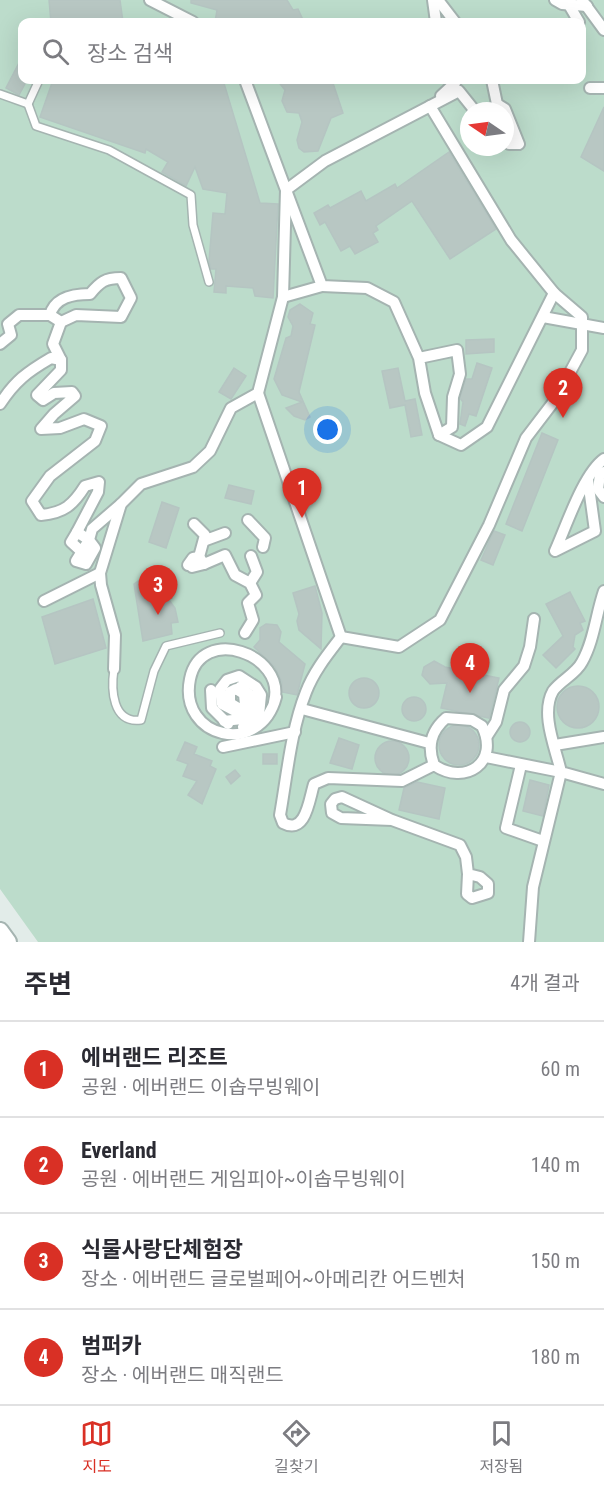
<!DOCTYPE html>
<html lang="ko">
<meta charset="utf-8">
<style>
:root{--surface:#fff;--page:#f2f2f3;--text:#2b2b33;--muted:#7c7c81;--line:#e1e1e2;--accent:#d93025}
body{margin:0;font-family:"Roboto Condensed","Noto Sans KR",sans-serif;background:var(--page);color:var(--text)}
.compass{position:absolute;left:460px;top:102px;width:54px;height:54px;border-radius:50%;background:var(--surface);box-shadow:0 6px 24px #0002;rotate:283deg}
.you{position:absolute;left:328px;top:430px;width:21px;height:21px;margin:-15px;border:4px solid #fff;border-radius:50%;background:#1a73e8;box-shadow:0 0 0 9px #1a73e833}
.badge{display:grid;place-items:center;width:39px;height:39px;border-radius:50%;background:var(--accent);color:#fff;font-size:20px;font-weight:700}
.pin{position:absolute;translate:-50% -50px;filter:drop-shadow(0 2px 3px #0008)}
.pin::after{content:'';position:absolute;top:32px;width:21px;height:18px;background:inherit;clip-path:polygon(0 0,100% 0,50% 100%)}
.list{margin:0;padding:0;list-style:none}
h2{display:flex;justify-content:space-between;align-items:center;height:78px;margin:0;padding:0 24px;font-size:26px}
h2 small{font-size:20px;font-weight:400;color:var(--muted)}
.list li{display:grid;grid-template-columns:39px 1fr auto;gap:18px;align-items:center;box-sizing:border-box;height:96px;padding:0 24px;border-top:2px solid var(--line)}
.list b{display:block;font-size:22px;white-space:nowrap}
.list p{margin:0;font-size:20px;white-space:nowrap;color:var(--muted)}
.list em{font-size:20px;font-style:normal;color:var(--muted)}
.icon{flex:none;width:33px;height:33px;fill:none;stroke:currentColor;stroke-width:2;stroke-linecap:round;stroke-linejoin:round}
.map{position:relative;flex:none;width:604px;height:942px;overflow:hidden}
.search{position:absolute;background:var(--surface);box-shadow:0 6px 24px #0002;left:18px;right:18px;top:18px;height:66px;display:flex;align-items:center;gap:15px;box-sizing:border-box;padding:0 21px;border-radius:12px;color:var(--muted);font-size:22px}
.sheet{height:462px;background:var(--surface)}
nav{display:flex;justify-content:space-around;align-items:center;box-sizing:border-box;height:84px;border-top:2px solid var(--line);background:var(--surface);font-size:16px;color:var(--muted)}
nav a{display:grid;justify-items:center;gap:3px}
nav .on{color:var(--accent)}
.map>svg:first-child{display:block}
.green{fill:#bcdccb;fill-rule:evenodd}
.building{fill:#b8c7c3;stroke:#b5c5c2;stroke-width:1.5}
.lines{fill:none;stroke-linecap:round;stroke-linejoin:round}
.service-casing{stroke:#a5b4b1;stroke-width:10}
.pedestrian-casing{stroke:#a5b4b1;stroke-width:14}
.tertiary-casing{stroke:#a5b4b1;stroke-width:20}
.service{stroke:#fff;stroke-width:7}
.pedestrian{stroke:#fff;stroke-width:10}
.tertiary{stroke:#fff;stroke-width:16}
</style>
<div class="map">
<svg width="604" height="942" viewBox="0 0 604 942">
<rect width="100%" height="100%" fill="#e2ece9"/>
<!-- green -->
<path class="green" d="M0,0H604V942H38L0,889ZM22,22H582V80H22ZM469,111H505V147H469Z"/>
<!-- building -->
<g class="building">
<path d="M49,0H120L123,22H51Z"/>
<path d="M191,0H287L293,10L298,9L304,22H215L217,10L191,3Z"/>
<path d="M22,57V80H27L19,95L6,88Z"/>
<path d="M53,80H223L260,203L278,204L273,298L255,296L253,288L226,286V293L214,292L216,269H211L209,261L213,213L225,214L227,193L203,189L195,167L186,186L162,172L168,162L146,149L145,153L40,117Z"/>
<path d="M277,80H332L343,113L331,118L318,151L304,152L299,148L297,140L302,122L299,113L287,112L282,101L285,90Z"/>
<path d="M604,107V171L581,157Z"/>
<path d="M449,152L496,229L450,259L412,201L376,226L378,230L373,233L378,242L355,254L350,246L341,251L325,222L320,225L314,213L328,205L330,208L361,191L366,201L395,184L397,188Z"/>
<path d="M300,304L313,313L310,324L315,325L299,392L310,417L305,420L294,416L286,408L302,402L282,395L274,379L286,338L291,336L293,326L288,317L290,310Z"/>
<path d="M494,339V352L466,354V340Z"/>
<path d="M477,363L492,368L476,416L469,414L465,426L460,424L463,402L460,398L466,379H472Z"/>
<path d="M234,368L246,376L231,399L219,392Z"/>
<path d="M398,368L405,401L415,399L422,435L411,437L405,405L390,408L382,371Z"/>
<path d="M542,433L558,440L522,531L506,524Z"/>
<path d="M229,485L254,491L251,504L225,498Z"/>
<path d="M162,502L179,508L166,548L149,542Z"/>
<path d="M494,531L505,535L493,565L481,560Z"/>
<path d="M158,576L160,583L172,598L169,600L175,608L178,622L171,623L172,634L143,641L134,584L141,579Z"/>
<path d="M315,586L322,613L321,649L299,630L297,621L299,614L293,593Z"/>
<path d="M570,592L585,621L580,623L583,630L575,635L573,647L575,649L556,668L543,655L563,636L546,604Z"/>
<path d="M93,599L106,648L55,664L42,617Z"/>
<path d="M266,624L277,625L281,632L279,642L305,664L297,695L282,692V682L275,667L254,647L260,640V628Z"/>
<path d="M434,661L445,667L499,678L489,718L441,708L447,683L430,684L422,675L424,667Z"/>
<circle cx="364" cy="693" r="15"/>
<circle cx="578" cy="707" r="21"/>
<circle cx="414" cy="709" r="12"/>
<circle cx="520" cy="732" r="10"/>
<circle cx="459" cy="745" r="20"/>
<path d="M339,738L359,745L352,769L330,763Z"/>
<circle cx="392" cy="758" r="17"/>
<path d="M185,742L197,747L194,754L212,761L210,766L216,769L202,804L188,795L197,781L183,776L188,764L177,760Z"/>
<rect x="263" y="754" width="14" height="10"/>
<path d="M235,770L240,776L231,784L226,777Z"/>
<path d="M530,780L549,785L543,816L523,811Z"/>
<path d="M417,782L445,788L439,819L399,810L404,788Z"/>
</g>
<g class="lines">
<!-- service casing -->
<g class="service-casing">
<g id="service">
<path d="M0,94L28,104L39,80"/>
<path d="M28,104L36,126L109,150L191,195L193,225L209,282"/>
<path d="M114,669C111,689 112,724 141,720L154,671L166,646L220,633"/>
</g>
</g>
<!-- pedestrian casing -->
<g class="pedestrian-casing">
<g id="pedestrian">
<path d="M150,0L193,22"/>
<path d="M433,0L436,22"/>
<path d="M438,0L455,22"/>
<path d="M555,0L562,4L587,6"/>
<path d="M582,0L604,30"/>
<path d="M569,5L579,22"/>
<path d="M492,80L497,104L505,109L519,144H509L505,141"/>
<path d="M590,88H604"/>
<path d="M441,96L455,83L454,80"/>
<path d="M430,106L511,240L554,293L487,427L461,445L439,435"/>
<path d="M283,297L322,286"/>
<path d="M543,317L604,328"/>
<path d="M61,322L50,315C55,297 73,294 90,294C100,282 105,278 121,278L131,298L121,317L76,315L61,322L53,344L61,360"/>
<path d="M0,344L11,335L8,324L19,315H50"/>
<path d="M419,358L457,350L460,374L453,397L452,427L439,435L425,393L419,358L394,302L367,288L322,286L286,190L325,161L459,91L475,111"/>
<path d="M258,393L341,637"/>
<path d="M0,404C15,381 27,372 51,358L61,360V370L37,395L43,400L54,393L72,392L75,396L54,414L41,429L60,428L84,419L101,426L95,441L50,476L32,501L41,515C64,513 73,505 85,486L99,482L98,492L77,532"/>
<path d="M604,472L600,475L598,489L604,497"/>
<path d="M588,480L595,531L555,551C566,527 583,474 604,459"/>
<path d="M248,520L265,538L263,547"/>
<path d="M194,524L205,535L199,557"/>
<path d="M206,540L225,533"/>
<path d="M82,552L71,542L77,532L89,540L76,561L86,564L95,548L89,540L92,529L121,504"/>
<path d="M204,564L225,555L235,575L250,583L256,595L248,603L253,620L245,633"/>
<path d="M188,565L193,558L199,557L204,564L192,567"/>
<path d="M250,583L257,572L251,556"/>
<path d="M604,591C596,614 594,641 582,662C576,674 561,680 553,691C540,714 556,749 561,772L604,784"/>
<path d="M44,601L100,573"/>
<path d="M341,637C328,654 314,671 306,692C291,730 287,775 280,815L283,823C306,835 309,800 314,784L328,778L402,781L434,765C427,746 431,731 446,718L472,720L482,726C500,763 465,786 434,765"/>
<path d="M341,637L399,647L440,620L489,525L526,438L555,400L582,350V317L554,293"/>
<path d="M114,669L115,635L101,585L100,573L121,504L141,484L193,467L210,451L231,408L258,393L283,297L286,190L245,80"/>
<path d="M211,690L212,708L228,724"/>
<path d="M274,702C287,654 201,624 190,679C178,738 260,758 276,697"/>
<path d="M240,709L230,703V692L236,689L244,694L245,705L237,712L222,704L220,689L227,680L239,676L256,687L261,695L259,715L243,727"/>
<path d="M302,709L429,743"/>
<path d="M224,721L242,719L250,713L254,698L240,687"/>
<path d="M487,736L496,722L504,690L524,666L530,647L534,619"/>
<path d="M555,745L604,737"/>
<path d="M223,747L295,732"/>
<path d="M486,757L561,772L533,887L529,942"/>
<path d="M521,765L506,828L543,841"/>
<path d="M392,820L341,818L332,813L331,804L335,799L342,797L392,820L460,845L466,857L468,874L480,877L488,884V893L472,898L467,894L468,874"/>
</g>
</g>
<!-- tertiary casing -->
<g class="tertiary-casing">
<path id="tertiary" d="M0,931L8,942"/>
</g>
<!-- service -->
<use href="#service" class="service"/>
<!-- pedestrian -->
<use href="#pedestrian" class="pedestrian"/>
<!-- tertiary -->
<use href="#tertiary" class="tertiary"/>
</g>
</svg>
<svg class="compass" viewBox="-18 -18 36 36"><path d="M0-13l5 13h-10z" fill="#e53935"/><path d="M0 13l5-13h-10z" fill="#7c7c81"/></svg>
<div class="you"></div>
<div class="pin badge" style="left:302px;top:518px">1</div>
<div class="pin badge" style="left:563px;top:418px">2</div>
<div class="pin badge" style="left:158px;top:615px">3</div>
<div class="pin badge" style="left:470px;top:693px">4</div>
<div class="search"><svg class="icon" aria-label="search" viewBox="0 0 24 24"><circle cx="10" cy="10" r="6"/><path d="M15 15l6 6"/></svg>장소 검색</div>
</div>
<section class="sheet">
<h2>주변<small>4개 결과</small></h2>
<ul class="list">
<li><span class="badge">1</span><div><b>에버랜드 리조트</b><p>공원 · 에버랜드 이솝무빙웨이</p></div><em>60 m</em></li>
<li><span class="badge">2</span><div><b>Everland</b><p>공원 · 에버랜드 게임피아~이솝무빙웨이</p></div><em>140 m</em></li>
<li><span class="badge">3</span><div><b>식물사랑단체험장</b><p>장소 · 에버랜드 글로벌페어~아메리칸 어드벤처</p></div><em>150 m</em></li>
<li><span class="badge">4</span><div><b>범퍼카</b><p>장소 · 에버랜드 매직랜드</p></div><em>180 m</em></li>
</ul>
</section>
<nav>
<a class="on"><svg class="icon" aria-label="map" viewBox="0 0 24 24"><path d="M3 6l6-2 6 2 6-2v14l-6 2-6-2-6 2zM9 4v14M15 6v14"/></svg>지도</a>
<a><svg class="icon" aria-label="directions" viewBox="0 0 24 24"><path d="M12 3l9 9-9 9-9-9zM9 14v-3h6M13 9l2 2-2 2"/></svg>길찾기</a>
<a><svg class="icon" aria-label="saved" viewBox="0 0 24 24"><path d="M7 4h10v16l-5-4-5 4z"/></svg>저장됨</a>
</nav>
